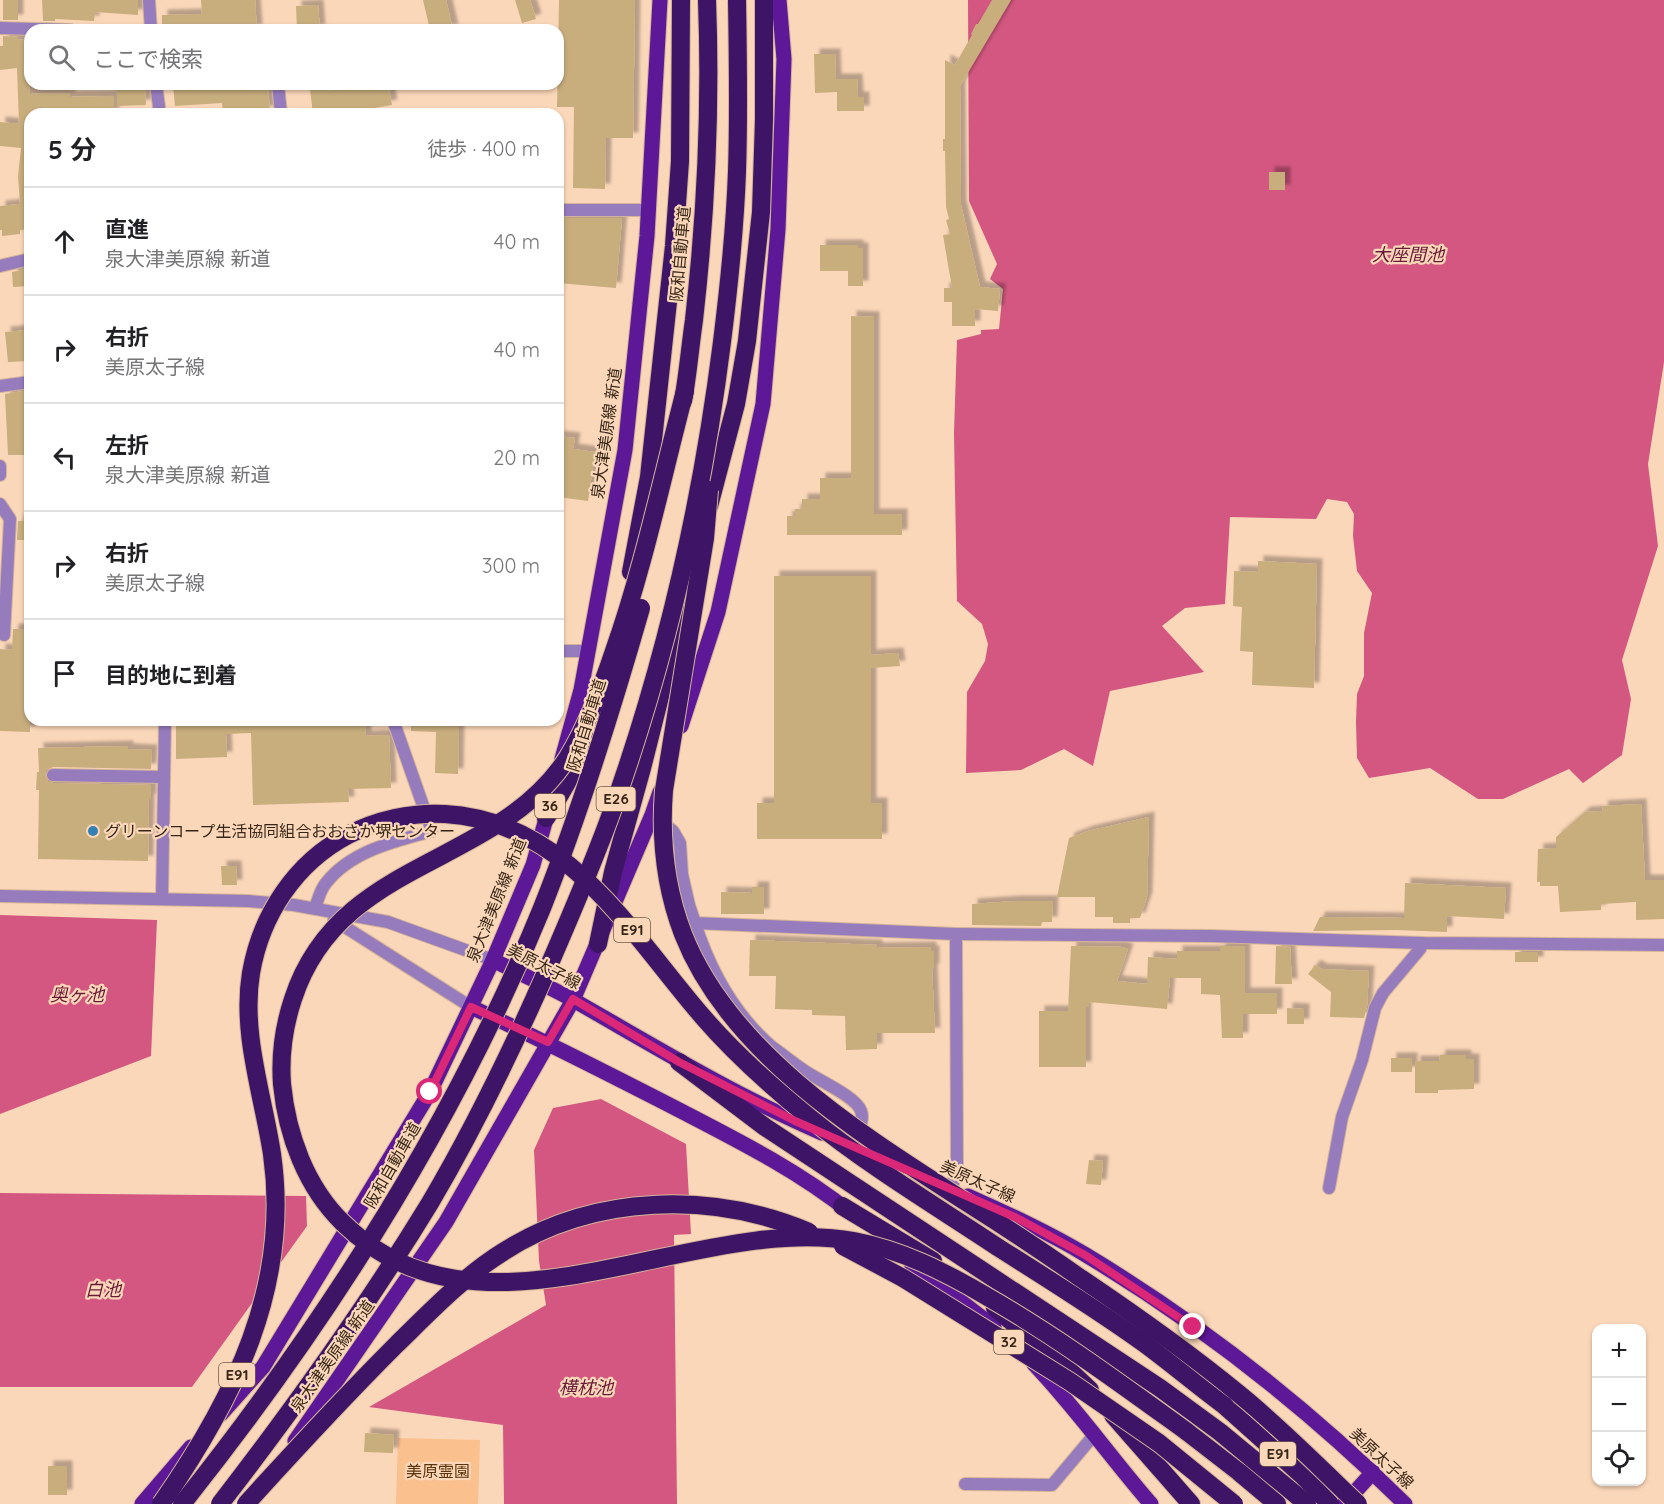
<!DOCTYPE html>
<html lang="ja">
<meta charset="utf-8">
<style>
:root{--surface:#fff;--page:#f2f2f2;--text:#202124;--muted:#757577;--line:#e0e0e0}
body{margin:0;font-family:Quicksand,"Noto Sans JP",sans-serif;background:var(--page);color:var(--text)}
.controls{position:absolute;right:18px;bottom:18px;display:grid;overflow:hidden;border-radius:12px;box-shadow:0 2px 4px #0004}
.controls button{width:54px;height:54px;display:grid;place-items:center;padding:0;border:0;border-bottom:2px solid var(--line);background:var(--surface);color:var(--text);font:30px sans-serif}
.stop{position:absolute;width:18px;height:18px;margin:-14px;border:4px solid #db2777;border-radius:50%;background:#fff}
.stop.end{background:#db2777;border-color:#fff;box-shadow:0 2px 6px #0008}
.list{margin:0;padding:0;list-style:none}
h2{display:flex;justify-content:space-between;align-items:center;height:78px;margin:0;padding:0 24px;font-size:26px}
h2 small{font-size:20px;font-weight:400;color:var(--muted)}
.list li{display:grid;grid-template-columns:39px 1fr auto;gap:18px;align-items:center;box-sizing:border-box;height:108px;padding:0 24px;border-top:2px solid var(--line)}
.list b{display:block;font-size:22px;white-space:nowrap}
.list p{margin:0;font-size:20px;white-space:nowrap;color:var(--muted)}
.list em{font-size:20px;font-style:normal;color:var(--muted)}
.icon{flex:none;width:33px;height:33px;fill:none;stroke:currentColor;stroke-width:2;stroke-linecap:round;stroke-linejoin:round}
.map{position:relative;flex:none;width:1664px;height:1504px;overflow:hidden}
.search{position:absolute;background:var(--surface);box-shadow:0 2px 4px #0004;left:24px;top:24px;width:540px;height:66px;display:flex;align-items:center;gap:15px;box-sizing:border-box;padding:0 21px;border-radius:18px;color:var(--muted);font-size:22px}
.panel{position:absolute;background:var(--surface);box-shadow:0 2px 4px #0004;left:24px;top:108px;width:540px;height:618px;border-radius:18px}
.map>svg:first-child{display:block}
.green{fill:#fac08e}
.water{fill:#d35780}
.building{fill:#c8ad7d;filter:url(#shadow)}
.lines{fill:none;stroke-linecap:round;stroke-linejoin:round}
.minor-casing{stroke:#d4b499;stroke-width:14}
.tertiary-casing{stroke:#d4b499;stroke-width:14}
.primary-casing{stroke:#d4b499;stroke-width:17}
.motorway-casing{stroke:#d4b499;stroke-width:20}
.minor{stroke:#967cbd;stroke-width:12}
.tertiary{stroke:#967cbd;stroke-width:12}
.primary{stroke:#5d1898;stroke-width:15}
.motorway{stroke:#3e1566;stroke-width:18}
.motorway-bridge-casing{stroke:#d4b499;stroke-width:20;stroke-linecap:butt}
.motorway-bridge{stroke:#3e1566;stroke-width:18}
.route{stroke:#db2777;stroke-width:8}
.poi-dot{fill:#3580b4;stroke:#fbd7b9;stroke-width:2}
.labels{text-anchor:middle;stroke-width:4.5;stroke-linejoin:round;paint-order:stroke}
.shield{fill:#fbd7b9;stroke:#725c48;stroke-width:1.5}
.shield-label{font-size:15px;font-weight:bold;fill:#382718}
.street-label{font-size:16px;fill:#382718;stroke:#fbd7b9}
.poi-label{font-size:16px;fill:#382718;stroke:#fbd7b9;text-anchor:start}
.park-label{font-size:16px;fill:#5c350c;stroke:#fbd7b9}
.water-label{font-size:18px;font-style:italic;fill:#6a1a38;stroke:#fbd7b9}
</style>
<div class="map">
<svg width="1664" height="1504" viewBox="0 0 1664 1504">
<defs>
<filter id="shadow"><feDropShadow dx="5.5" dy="-5.5" stdDeviation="1.5" flood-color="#0004"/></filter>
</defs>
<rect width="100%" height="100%" fill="#fbd7b9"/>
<!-- green -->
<path class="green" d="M398,1438L480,1440L478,1504H396Z"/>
<!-- water -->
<g class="water">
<path d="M968,0H1664V362L1648,464L1658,546L1622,660L1631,699L1622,755L1583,783L1569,769L1503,799H1478L1430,768L1369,778L1357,758L1356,722L1357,694L1364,676V633L1372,593L1357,571L1353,536L1354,514L1347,502L1327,499L1316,519L1230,517L1225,604L1185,608L1162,626L1204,672L1110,691L1093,766L1064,749L1021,770L966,773L967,692L985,661L988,644L982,624L957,601L954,433L957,340L981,334V330L999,329L1003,289L990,279L997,264L969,201Z"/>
<path d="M0,915L157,920L151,1056L0,1114Z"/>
<path d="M601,1099L686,1144L691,1234L674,1235L677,1504H504L503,1425L369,1407L546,1305L539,1261L534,1150L553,1108Z"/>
<path d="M0,1193L306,1196L307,1226L192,1387H0Z"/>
</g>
<!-- building -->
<g class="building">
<rect x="3" y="0" width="15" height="20"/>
<path d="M42,0H138V15L95,12L94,21L55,19V21H43Z"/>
<path d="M201,0H255L257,30L162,29V15L202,14Z"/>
<path d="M423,0H446L453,30H430Z"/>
<path d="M515,0H530L536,19L522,23Z"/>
<path d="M559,0H635L633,138H606L605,189L573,188L574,107H557Z"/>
<path d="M992,0H1011L960,86L961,205L980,287L1000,289L998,311L975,309V326H952V302H944V288H952L943,235L950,234L946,220L949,219L946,207L945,151H943V139H945V60L955,65L972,35L971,34L976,24H978Z"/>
<path d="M318,5L320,30H297L296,6Z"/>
<path d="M3,36L18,37V40L26,39L30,94L70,93V97L114,96V114H30V229L20,230V234L2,236V230H0V206L20,204L18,176L21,148L0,146V122L19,124L17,68L0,70V46H3Z"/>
<path d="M814,54H835L836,79H857L858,97H864V111H837V92L815,93Z"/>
<path d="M215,84L216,90L268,88L270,111L256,112L255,110L223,112L222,103L175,106L173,85Z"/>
<path d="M371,84H388L392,105L362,110L313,114L310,89L328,87V91Z"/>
<path d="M145,86L146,105L117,106V87Z"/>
<rect x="1269" y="172" width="16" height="18"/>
<path d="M558,218H622L616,288L558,283Z"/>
<path d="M820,245H858V248H863V286H848V271H820Z"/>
<path d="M30,268V286L13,287L12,272Z"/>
<path d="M851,316L874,317V514H902V535H787V516H795V509H802V499H820V478H851Z"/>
<path d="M30,330V342H28L29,361L8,362L5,332Z"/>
<path d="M30,390L29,455H8L5,394Z"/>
<path d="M558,436L575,438L573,449L595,452L588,501L558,497Z"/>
<path d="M18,521H30V540H17Z"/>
<path d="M1258,561L1317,564L1314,688L1252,685L1253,652L1240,651L1242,607L1233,606L1234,571L1258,572Z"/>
<path d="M774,576H871V655L898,653L900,666L871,668V803H882V839H757V803H774Z"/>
<path d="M13,629H30V732L0,731V649L12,650Z"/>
<path d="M176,720H365L366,736L389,735L391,788L348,789L349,802L253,805L251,733L226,734L227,757L176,759Z"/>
<path d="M411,720H459L458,774L435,773L436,732L411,731Z"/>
<path d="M128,746V749L152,750L151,769L53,767L46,770L45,775L48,782L53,783L151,785V799H149L148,861L38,859L39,790H36L37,772H39L38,748Z"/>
<path d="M1641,804L1645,880H1664V919L1636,920V902L1601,904V910L1560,912L1558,886H1540V882H1537L1538,849L1556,848V837L1585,812L1603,811L1602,806Z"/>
<path d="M1149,817L1147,897L1140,918H1130V923H1113V917H1095V897H1057L1069,838L1088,831Z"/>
<path d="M221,866H236L237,885H222Z"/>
<path d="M1405,883L1506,888L1504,919L1447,916V932L1396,930L1313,931L1320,917L1404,918Z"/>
<path d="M752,887H764V914H721V892L752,893Z"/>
<path d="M1016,901H1053L1052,922H1042L1041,926L972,925V904Z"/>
<path d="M750,940L877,945V948L931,947V951H934V969H932L935,1033H877V1049L846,1050L845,1016L812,1015V1010L775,1009L776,976H749Z"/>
<path d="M1071,946L1122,947L1128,949L1117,981L1147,984L1148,957L1177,959V951H1220V946H1245V993H1277V1014H1243V1038H1222L1220,995L1201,994V978H1170L1167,1009L1089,1002V1007H1086V1067H1039V1011H1068Z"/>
<path d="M1276,946L1290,947L1292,984H1275Z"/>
<rect x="1515" y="952" width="23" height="10"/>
<path d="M1315,965L1322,969L1369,971L1367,1006L1364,1018L1330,1017L1331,992L1308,974Z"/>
<path d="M1287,1008L1304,1009V1024H1287Z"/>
<path d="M1440,1055H1466V1059H1474V1089L1438,1090V1093H1415V1061H1439Z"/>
<rect x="1391" y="1058" width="21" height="14"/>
<path d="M1089,1160L1103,1161L1101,1185L1086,1184Z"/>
<path d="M365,1433L394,1435L393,1453L364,1452Z"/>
<rect x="48" y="1466" width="19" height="29"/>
</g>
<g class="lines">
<!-- minor casing -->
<g class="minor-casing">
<g id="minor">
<path d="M149,0L151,30"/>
<path d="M0,28L70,30"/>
<path d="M156,84L160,114"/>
<path d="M278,84L281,114"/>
<path d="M558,210H648"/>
<path d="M0,266L30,259"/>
<path d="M0,386L30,382"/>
<path d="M0,466V475"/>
<path d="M0,504L10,519L4,635"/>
<path d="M558,651H588"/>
<path d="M53,775L164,777"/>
<path d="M660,820L673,831L680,843L682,874L689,905L695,923L956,934L957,1165L952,1188"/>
<path d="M0,896L248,901L294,905L388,922L493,960"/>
<path d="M162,899L165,720"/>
<path d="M315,908C318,900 320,890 326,883C351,851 395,841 432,831L393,720"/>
<path d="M334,920L471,1007"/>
<path d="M695,923C710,970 735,1015 772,1047C782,1054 792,1062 802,1069C815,1079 856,1096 861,1111C865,1122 856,1135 852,1145"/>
<path d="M1329,1188L1342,1117L1362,1060L1375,1008L1383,993L1420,949L1422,943"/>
<path d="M965,1484L1052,1485L1094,1435"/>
</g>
</g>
<!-- tertiary casing -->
<g class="tertiary-casing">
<path id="tertiary" d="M956,934L1211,936L1422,943L1664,945"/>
</g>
<!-- primary casing -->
<g class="primary-casing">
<g id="primary">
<path d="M681,726L718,612L763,404L778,229L784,59L779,0"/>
<path d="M562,759L581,690L625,450L647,236L660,0"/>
<path d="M493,960C520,974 549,986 575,1001C656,1047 736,1096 822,1133"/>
<path d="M471,1007C543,1040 613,1076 683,1112C741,1142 800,1172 851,1213"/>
<path d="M858,1148L902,1167"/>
<path d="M968,1196C1008,1214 1048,1232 1086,1255C1202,1325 1309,1409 1405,1504"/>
<path d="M911,1263L994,1327"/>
<path d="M1034,1364C1076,1408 1111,1458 1151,1504"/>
<path d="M221,1414L263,1367L430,1092L493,960L533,865L549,808"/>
<path d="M295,1441L446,1222L573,1000L652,815L660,792"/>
<path d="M142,1504L191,1447"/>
<path d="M1344,1504L1373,1472"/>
</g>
</g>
<!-- motorway casing -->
<g class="motorway-casing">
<g id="motorway">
<path d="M709,506L736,404L747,341L761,212L764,119V0"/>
<path d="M631,572L649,477L674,246L680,161L681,0"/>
<path d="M546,818C570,779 590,743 604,699"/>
<path d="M598,944L613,872L642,768L695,558"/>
<path d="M679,1062L765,1127L1160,1388L1220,1432L1307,1504"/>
<path d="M842,1206L933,1261"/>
<path d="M995,1308L1053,1355L1090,1390"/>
<path d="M1225,1406L1303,1476L1330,1504"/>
<path d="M1113,1415L1191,1504"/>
<path d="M1186,1431L1239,1472L1277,1504"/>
</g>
</g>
<!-- minor -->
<use href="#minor" class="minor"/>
<!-- tertiary -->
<use href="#tertiary" class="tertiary"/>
<!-- primary -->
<use href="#primary" class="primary"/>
<!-- motorway -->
<use href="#motorway" class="motorway"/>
<!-- motorway-bridge casing -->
<g class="motorway-bridge-casing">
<g id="motorway-bridge">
<path d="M685,391C662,478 644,566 614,651C602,687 588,724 568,757C497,868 339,857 293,999C284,1026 280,1056 282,1084C287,1135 306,1187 343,1223C483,1360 690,1212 854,1241C902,1250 945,1272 986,1296C1056,1336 1121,1384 1186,1431"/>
<path d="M683,401C688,374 690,347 694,320C706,214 711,107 707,0"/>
<path d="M709,490L705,538L664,790C660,840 665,887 683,934C730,1054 862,1135 966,1202C1004,1226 1042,1251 1079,1277C1134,1314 1188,1352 1239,1394C1281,1428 1319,1467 1358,1504"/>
<path d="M843,1246L903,1278L1069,1381L1159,1443L1234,1504"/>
<path d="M161,1504C234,1399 291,1286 272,1154C263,1095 241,1033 251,973C261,915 295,863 348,835C377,820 412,812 445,814C568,821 631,934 703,1017C735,1054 772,1087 810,1118C869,1166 936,1206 999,1248C1048,1279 1098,1310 1145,1344C1172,1364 1198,1386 1225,1406"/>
<path d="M182,1504C327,1322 454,1124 542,908C581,810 612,709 641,608"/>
<path d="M220,1504C295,1407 366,1308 430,1203C473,1130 510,1054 544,977C568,922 592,867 612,811C666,660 702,501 722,342C729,286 735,229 737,171C739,114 738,57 737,0"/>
<path d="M246,1504C295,1450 345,1396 396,1345C430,1312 463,1277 503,1252C593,1194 712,1191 809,1232"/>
</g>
</g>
<!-- motorway-bridge -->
<use href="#motorway-bridge" class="motorway-bridge"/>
</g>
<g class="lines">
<!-- route -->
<path class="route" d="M430,1092L471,1007L548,1042L573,999L679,1062L795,1121L1017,1218L1085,1255L1193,1327"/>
</g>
<!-- markers -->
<circle class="poi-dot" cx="93" cy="831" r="6"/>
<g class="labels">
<!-- shield labels -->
<g class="shield">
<rect x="596.5" y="787" width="39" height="24" rx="4.5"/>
<rect x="535" y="794" width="30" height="24" rx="4.5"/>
<rect x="614" y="918" width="36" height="24" rx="4.5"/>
<rect x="994" y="1330" width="30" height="24" rx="4.5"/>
<rect x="219" y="1363" width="36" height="24" rx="4.5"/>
<rect x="1260" y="1442" width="36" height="24" rx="4.5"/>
</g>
<g class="shield-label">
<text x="616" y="804">E26</text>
<text x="550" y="811">36</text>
<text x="632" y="935">E91</text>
<text x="1009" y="1347">32</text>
<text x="237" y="1380">E91</text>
<text x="1278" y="1459">E91</text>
</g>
<!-- street labels -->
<g class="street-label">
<text transform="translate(680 254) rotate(-85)" y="6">阪和自動車道</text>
<text transform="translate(606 433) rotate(-82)" y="6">泉大津美原線 新道</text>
<text transform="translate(586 725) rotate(-73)" y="6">阪和自動車道</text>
<text transform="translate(496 900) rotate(-68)" y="6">泉大津美原線 新道</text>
<text transform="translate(544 966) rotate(27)" y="6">美原太子線</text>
<text transform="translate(392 1165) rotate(-60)" y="6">阪和自動車道</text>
<text transform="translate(978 1181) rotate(24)" y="6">美原太子線</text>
<text transform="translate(332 1356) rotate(-55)" y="6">泉大津美原線 新道</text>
<text transform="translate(1382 1458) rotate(43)" y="6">美原太子線</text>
</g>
<!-- poi labels -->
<g class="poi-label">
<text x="105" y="837">グリーンコープ生活協同組合おおさか堺センター</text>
</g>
<!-- park labels -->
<g class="park-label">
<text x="438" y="1477">美原霊園</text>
</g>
<!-- water labels -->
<g class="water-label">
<text x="1408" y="261">大座間池</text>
<text x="77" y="1001">奥ヶ池</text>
<text x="103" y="1296">白池</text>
<text x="586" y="1394">横枕池</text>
</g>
</g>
</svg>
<div class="controls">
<button>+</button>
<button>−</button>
<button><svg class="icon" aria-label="locate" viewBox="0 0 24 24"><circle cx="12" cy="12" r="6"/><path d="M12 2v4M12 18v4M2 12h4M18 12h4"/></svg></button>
</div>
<div class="stop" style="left:430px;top:1092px"></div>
<div class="stop end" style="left:1193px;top:1327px"></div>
<div class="search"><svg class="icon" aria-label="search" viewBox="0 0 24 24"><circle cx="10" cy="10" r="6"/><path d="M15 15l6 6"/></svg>ここで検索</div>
<section class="panel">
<h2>5 分<small>徒歩 · 400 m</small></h2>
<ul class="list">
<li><svg class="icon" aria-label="ahead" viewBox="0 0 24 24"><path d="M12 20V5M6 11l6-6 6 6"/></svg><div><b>直進</b><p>泉大津美原線 新道</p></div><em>40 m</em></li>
<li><svg class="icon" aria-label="right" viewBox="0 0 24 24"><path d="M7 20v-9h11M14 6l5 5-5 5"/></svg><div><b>右折</b><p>美原太子線</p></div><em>40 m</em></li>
<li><svg class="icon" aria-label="left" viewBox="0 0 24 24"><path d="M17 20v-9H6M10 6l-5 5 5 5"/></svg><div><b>左折</b><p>泉大津美原線 新道</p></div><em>20 m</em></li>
<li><svg class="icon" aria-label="right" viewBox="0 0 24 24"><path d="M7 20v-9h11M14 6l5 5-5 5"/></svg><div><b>右折</b><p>美原太子線</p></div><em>300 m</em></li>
<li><svg class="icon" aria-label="arrive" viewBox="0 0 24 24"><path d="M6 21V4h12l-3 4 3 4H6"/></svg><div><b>目的地に到着</b></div></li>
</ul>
</section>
</div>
